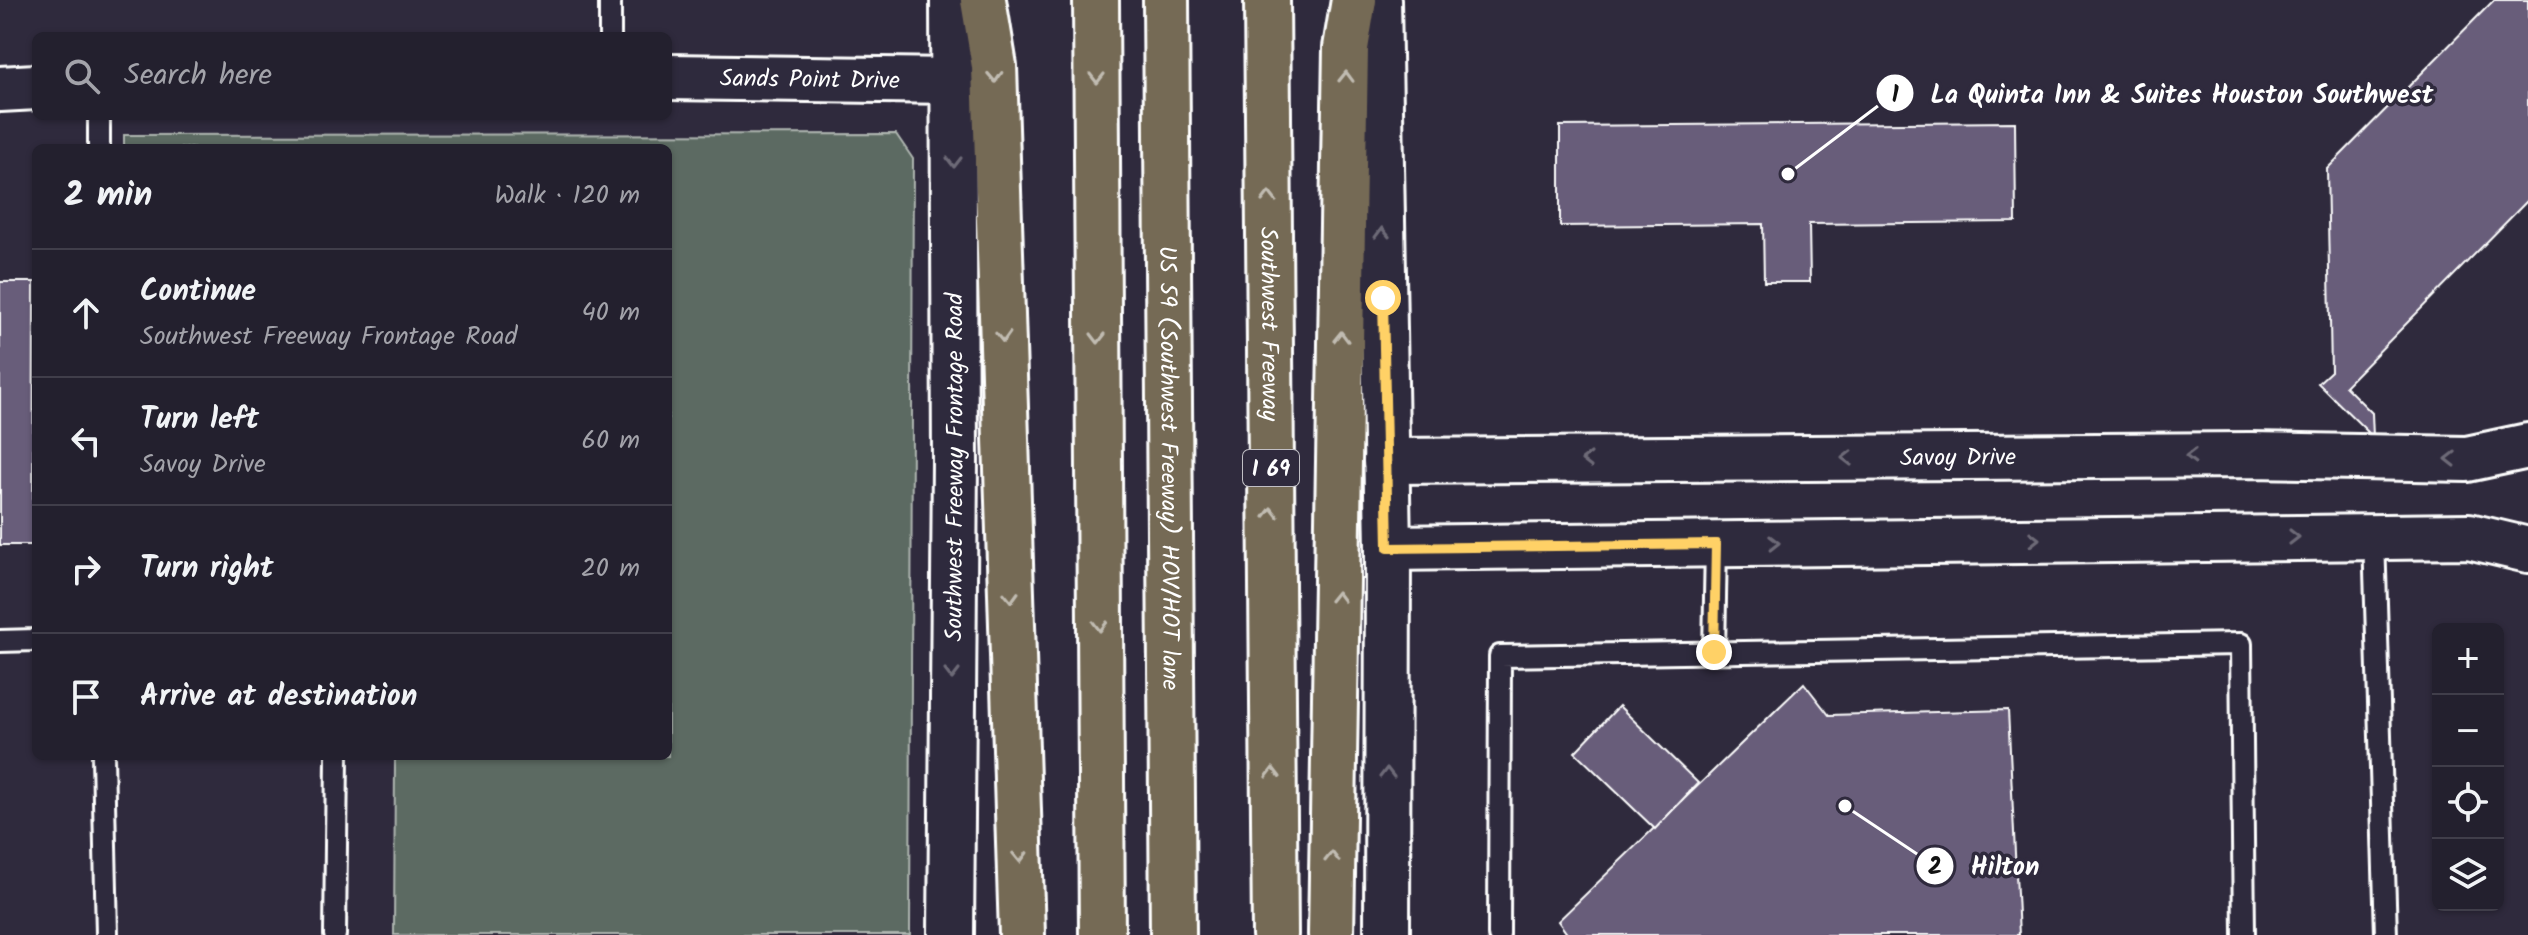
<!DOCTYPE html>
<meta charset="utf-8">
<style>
:root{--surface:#23202e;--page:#2f2d3a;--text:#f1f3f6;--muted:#a3a3aa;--line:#403e4a}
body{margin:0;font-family:Kalam,sans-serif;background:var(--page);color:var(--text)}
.controls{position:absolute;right:24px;bottom:24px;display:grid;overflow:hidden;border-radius:12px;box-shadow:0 2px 6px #0004}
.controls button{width:72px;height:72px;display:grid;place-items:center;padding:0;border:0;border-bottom:2px solid var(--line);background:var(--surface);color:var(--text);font:40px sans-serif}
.stop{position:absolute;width:24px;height:24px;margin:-18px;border:6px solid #ffd166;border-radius:50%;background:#fff}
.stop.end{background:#ffd166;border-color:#fff;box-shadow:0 2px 8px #0008}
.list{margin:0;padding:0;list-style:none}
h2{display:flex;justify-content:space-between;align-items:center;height:104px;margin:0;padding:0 32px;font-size:34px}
h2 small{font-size:26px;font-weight:400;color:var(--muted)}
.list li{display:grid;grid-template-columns:52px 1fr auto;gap:24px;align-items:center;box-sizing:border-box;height:128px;padding:0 32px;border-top:2px solid var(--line)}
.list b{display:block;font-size:30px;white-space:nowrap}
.list p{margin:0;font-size:26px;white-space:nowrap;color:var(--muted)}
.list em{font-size:26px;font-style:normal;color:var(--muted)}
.icon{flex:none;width:44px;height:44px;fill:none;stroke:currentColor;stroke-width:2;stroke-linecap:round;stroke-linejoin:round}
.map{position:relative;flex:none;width:2528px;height:935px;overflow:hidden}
.search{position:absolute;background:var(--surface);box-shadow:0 2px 6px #0004;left:32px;top:32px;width:640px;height:88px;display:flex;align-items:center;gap:20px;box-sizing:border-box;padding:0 28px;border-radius:12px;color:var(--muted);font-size:30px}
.panel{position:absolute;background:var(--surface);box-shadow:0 2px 6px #0004;left:32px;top:144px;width:640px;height:616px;border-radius:12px}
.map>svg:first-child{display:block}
.green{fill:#5c6b62;stroke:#aeb5b0;stroke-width:2}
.building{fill:#685d7a;stroke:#fff;stroke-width:2}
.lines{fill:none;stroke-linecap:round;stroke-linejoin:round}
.lane-casing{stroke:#fff;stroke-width:26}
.secondary-casing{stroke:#fff;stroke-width:50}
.highway-casing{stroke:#fff;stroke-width:50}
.lane{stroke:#2f2a3d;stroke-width:20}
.secondary{stroke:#2f2a3d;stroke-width:44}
.highway{stroke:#756a55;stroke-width:44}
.oneway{stroke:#c1bcb2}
.oneway2{stroke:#6d6a77}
.route{stroke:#ffd166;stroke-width:10}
.labels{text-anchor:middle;stroke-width:7;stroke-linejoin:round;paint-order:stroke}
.shield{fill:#2f2a3d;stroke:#c1bfc5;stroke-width:2}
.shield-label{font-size:22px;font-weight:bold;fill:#fff}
.street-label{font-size:24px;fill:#fff;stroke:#2f2a3d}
.leader{fill:none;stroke:#fff;stroke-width:3}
.callout-dot{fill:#fff;stroke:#2f2a3d;stroke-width:3}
.mark-label{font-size:24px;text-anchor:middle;font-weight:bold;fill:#111}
.callout-label{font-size:26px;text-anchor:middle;font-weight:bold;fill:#fff;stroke:#2f2a3d;stroke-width:7;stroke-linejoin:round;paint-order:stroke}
</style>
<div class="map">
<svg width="2528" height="935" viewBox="0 0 2528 935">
<rect width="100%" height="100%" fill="#2f2a3d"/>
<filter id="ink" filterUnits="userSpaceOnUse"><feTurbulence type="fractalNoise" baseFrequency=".0125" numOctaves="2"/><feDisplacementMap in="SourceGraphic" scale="16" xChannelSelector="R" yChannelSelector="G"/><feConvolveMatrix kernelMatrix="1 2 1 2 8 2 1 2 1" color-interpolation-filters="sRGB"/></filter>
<g filter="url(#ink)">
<!-- green -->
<path class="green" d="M896,134L913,159L910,935H394L395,756H668V148H124V135Z"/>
<!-- building -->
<g class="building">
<path d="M2494,0H2528V200L2345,386L2372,413L2373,437L2318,383L2331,371L2327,169Z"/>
<path d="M2015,122L2016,222L1809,224L1810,282H1764L1763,224L1560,226V126Z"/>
<path d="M0,282H34L33,545H0Z"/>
<path d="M1804,683L1829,715L2008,710L2019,935H1568L1558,921Z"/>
<path d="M1619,706L1698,783L1655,829L1575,752Z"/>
</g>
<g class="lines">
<!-- lane casing -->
<g class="lane-casing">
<g id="lane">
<path d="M610,0V36"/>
<path d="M99,116V148"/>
<path d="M2374,537L2386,935"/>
<path d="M0,641L36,640"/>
<path d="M1714,652L1716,544"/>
<path d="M103,756L107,935"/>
<path d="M335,935L337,756"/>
<path d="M1499,935L1500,656L2241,644L2244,935"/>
</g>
</g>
<!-- secondary casing -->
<g class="secondary-casing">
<g id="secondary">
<path d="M1378,0L1388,548L1387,935"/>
<path id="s1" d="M668,77L954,81"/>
<path d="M0,89L36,87"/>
<path id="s2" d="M1386,461L2250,455L2467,459L2528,446"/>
<path d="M1388,548L2469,536L2528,550"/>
<path id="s3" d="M951,935L955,461L953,0"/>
</g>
</g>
<!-- highway casing -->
<g class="highway-casing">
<g id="highway">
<path d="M983,0L994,66L1022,935"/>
<path d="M1096,0L1102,935"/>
<path id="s4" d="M1166,0L1173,935"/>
<path id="s5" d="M1267,0L1275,935"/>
<path d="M1331,935L1346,48L1354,0"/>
</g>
</g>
<!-- lane -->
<use href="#lane" class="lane"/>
<!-- secondary -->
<use href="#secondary" class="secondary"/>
<!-- highway -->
<use href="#highway" class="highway"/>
</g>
<!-- one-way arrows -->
<defs><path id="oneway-chevron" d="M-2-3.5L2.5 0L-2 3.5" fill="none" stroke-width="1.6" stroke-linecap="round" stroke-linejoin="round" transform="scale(2)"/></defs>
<g class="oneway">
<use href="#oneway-chevron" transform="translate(995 77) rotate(87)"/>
<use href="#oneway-chevron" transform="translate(1346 77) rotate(-89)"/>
<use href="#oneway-chevron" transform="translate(1097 78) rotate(90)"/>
<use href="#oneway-chevron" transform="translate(1269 197) rotate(-90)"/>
<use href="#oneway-chevron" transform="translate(1003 337) rotate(88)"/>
<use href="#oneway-chevron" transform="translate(1341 337) rotate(-89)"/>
<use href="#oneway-chevron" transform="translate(1098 338) rotate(90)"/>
<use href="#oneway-chevron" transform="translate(1271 513) rotate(-90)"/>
<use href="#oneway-chevron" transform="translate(1011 597) rotate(88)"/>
<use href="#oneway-chevron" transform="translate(1337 597) rotate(-89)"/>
<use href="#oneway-chevron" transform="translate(1100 626) rotate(90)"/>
<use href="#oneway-chevron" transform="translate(1273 773) rotate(-90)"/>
<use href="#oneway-chevron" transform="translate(1020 857) rotate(88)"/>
<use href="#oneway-chevron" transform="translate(1332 857) rotate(-89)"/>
</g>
<g class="oneway2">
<use href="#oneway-chevron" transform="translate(954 162) rotate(90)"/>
<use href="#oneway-chevron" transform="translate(1382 233) rotate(-91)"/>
<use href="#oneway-chevron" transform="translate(2191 456) rotate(180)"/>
<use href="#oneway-chevron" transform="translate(1847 458) rotate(180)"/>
<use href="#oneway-chevron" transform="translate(2451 459) rotate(-179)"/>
<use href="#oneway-chevron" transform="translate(1587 460) rotate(180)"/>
<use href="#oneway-chevron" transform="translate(2294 537)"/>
<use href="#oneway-chevron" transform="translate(2034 539) rotate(-1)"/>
<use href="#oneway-chevron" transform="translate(1774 543) rotate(-1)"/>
<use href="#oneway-chevron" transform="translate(952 674) rotate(90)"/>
<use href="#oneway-chevron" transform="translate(1387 773) rotate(-90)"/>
</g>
</g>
<g class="lines" filter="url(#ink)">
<!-- route -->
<path class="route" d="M1383,298L1388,548L1716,544L1714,652"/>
</g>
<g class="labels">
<!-- shield labels -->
<rect class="shield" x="1243" y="450" width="56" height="36" rx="6"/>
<g class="shield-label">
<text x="1271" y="476">I 69</text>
</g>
<!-- street labels -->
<g class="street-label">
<text dy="8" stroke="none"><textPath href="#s1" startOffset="142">Sands Point Drive</textPath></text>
<text dy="8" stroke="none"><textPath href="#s5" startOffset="324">Southwest Freeway</textPath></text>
<text dy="8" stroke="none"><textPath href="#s2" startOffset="572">Savoy Drive</textPath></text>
<text dy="8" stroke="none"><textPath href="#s3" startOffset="468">Southwest Freeway Frontage Road</textPath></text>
<text dy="8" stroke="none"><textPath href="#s4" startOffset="468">US 59 (Southwest Freeway) HOV/HOT lane</textPath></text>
</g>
</g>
<!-- callouts -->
<path class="leader" d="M1788 174L1895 93M1845 806L1935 866"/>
<g class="callout-dot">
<circle cx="1788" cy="174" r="8"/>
<circle cx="1845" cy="806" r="8"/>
<circle cx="1895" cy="93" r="20"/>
<circle cx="1935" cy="866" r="20"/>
</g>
<g class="mark-label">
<text x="1895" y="102">1</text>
<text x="1935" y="874">2</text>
</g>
<g class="callout-label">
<text x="2182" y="103">La Quinta Inn &amp; Suites Houston Southwest</text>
<text x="2005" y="875">Hilton</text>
</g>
</svg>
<div class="controls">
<button>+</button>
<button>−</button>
<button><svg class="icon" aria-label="locate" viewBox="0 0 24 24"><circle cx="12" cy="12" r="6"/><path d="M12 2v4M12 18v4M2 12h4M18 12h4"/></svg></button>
<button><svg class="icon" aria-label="layers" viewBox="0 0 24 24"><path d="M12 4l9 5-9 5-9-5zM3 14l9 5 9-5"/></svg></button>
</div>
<div class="stop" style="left:1383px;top:298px"></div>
<div class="stop end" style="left:1714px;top:652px"></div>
<div class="search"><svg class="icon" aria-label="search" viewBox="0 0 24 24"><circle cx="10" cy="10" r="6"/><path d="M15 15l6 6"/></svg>Search here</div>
<section class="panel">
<h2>2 min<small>Walk · 120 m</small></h2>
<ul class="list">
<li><svg class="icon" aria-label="ahead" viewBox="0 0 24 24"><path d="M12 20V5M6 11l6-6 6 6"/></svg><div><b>Continue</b><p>Southwest Freeway Frontage Road</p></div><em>40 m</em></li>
<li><svg class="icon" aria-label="left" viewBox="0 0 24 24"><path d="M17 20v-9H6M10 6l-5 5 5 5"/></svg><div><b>Turn left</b><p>Savoy Drive</p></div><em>60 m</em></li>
<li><svg class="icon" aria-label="right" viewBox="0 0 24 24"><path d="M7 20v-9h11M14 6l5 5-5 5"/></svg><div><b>Turn right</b></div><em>20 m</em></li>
<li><svg class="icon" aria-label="arrive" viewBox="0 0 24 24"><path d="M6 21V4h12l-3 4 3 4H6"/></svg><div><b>Arrive at destination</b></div></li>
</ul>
</section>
</div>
